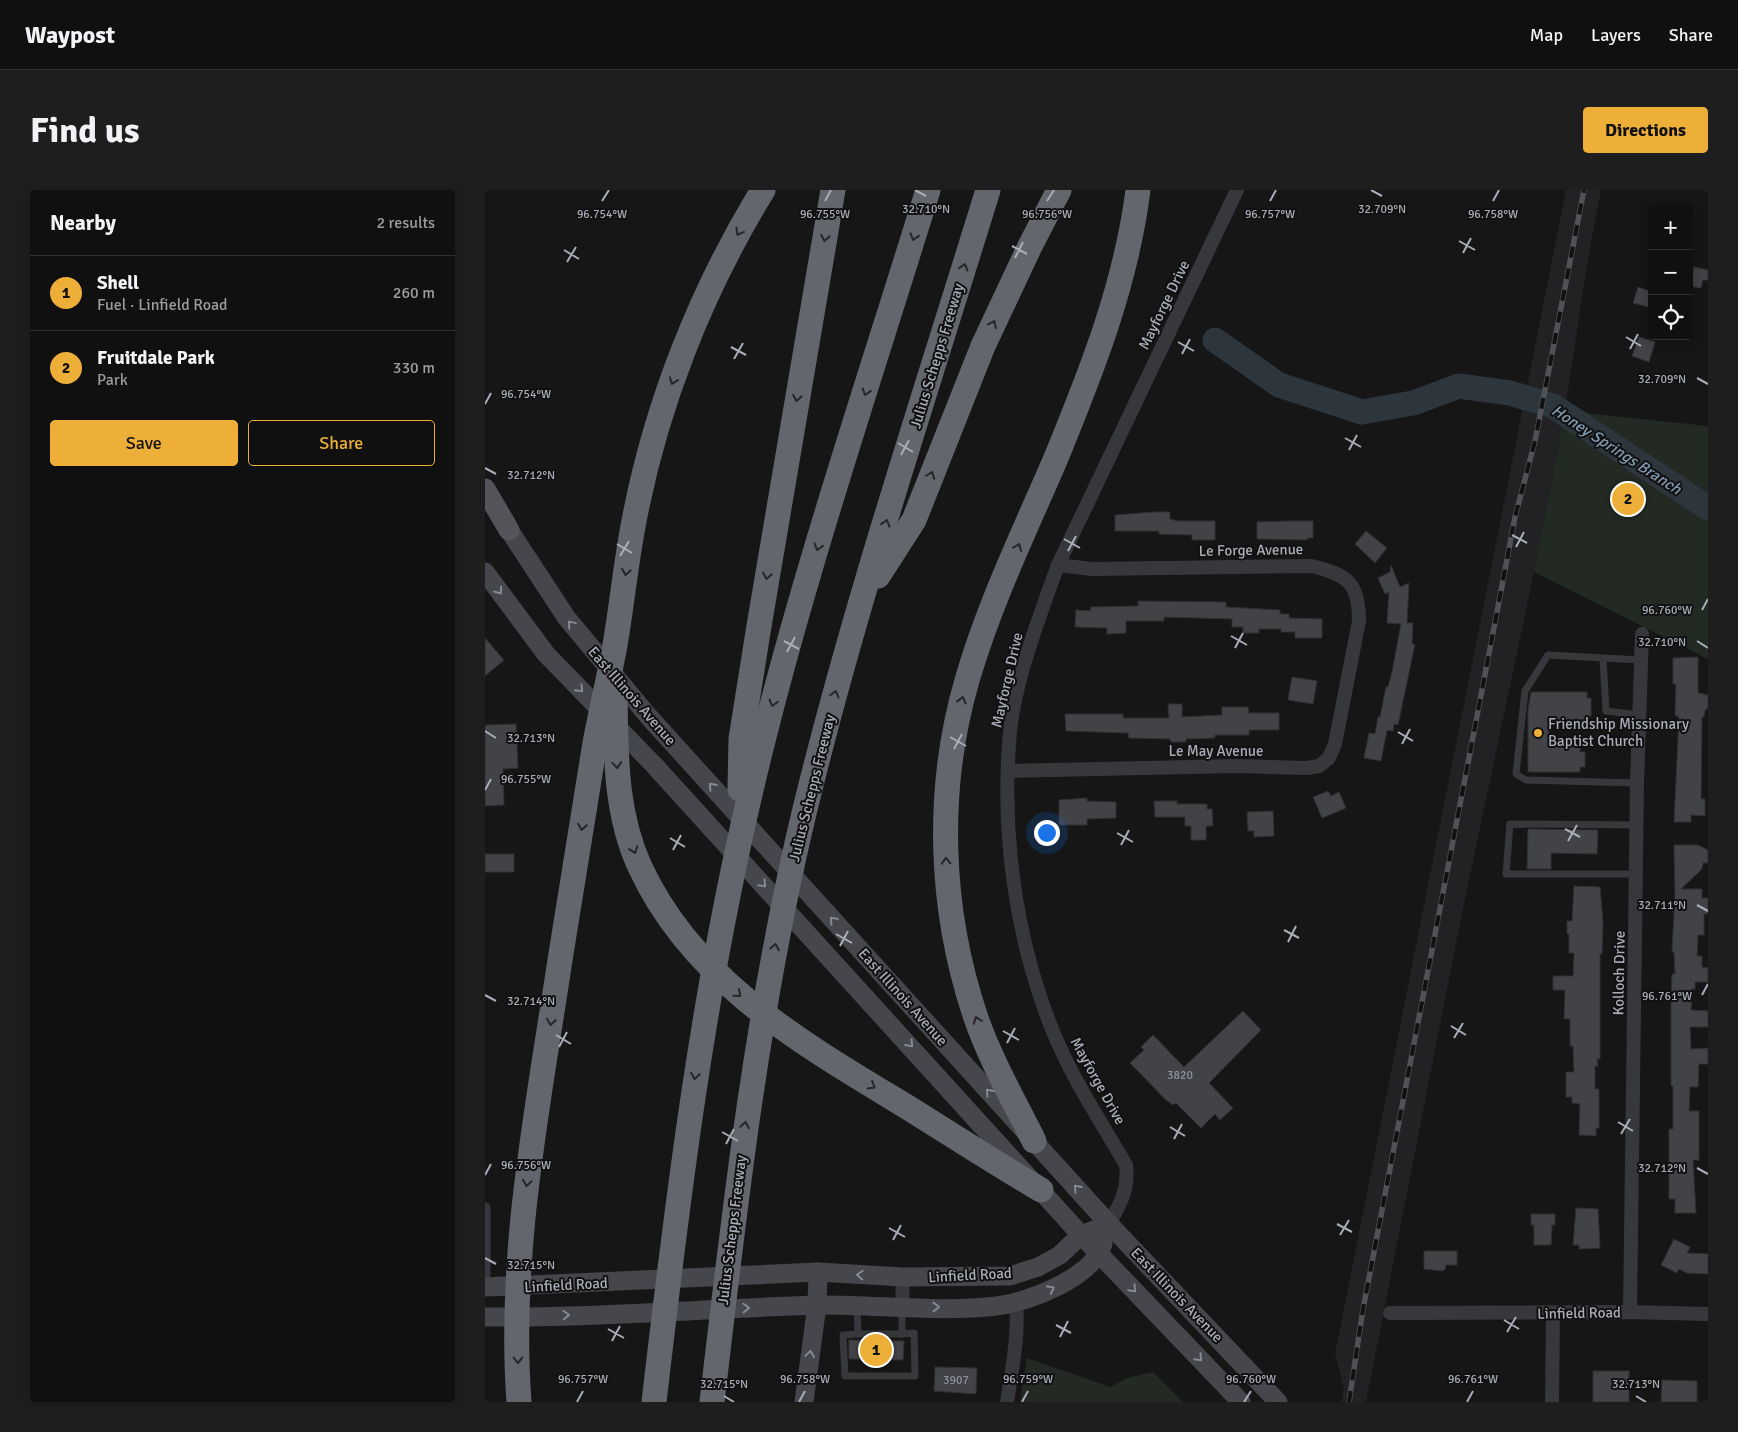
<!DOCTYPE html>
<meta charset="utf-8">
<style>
:root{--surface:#101011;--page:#1e1e1f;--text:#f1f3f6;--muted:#9c9d9f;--line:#303031;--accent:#edaf38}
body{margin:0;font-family:Signika,sans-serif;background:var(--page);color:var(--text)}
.controls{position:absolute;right:15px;top:15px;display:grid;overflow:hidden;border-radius:5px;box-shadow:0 2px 12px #0003}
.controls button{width:45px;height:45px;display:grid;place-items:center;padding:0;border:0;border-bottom:1px solid var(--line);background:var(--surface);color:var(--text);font:25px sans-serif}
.you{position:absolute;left:561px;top:642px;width:18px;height:18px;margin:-12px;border:4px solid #fff;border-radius:50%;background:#1a73e8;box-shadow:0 0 0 8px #1a73e833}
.badge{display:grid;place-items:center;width:32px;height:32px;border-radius:50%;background:var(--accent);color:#111;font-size:16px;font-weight:700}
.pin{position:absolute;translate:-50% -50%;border:2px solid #fff;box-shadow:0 1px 5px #0006}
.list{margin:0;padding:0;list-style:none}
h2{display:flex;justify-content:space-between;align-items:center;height:65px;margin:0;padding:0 20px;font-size:21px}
h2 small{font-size:16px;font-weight:400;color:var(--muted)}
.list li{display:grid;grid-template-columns:32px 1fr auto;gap:15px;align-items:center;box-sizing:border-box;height:75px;padding:0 20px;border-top:1px solid var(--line)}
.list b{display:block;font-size:19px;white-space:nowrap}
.list p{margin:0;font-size:16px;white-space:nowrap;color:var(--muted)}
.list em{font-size:16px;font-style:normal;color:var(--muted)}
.actions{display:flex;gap:10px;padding:15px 20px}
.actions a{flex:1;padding:11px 0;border:1px solid var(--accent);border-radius:5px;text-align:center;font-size:18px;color:var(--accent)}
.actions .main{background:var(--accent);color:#111}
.icon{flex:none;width:28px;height:28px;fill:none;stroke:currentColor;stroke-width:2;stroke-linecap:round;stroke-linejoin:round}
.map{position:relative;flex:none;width:1223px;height:1212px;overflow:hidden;border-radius:5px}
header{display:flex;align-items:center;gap:30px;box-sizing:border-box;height:70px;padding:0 25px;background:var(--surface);border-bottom:1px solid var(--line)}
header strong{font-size:24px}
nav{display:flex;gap:28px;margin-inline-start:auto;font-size:18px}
.intro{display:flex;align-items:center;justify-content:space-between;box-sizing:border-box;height:120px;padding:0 30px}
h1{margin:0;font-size:35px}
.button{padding:12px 22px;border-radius:5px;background:var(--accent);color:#111;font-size:18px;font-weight:700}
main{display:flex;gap:30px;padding:0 30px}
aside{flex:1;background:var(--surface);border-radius:5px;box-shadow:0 2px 12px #0003}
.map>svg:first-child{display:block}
.built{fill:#222224}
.green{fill:#222a23}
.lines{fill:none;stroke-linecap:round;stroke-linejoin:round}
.river{stroke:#2e363d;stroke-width:25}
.building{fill:#424347;stroke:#303033}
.lane{stroke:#37383c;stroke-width:7}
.street{stroke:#37383c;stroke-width:14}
.secondary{stroke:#45474c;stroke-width:19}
.primary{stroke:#53555b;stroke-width:21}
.highway{stroke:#63666d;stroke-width:25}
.rail-casing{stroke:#505257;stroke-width:5.5}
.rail{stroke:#111112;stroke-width:4;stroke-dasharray:11;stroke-linecap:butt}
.oneway{stroke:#262629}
.oneway2{stroke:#858992}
.ticks{fill:none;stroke:#a8adb7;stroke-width:2}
.poi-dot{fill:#edaf38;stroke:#111112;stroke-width:2}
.labels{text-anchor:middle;stroke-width:4;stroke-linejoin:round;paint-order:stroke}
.number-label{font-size:12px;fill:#8e929b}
.street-label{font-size:15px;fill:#a8adb7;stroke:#111112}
.poi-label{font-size:15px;fill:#a8adb7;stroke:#111112;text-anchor:start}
.water-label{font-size:16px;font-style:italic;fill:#809ab1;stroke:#111112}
.ticks-label{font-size:12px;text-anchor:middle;fill:#a8adb7;stroke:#111112;stroke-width:4;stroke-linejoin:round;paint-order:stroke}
</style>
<header>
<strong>Waypost</strong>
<nav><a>Map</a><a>Layers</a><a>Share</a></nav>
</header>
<div class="intro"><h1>Find us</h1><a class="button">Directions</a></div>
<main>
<aside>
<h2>Nearby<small>2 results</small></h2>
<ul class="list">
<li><span class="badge">1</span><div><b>Shell</b><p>Fuel · Linfield Road</p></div><em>260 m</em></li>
<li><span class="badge">2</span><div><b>Fruitdale Park</b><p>Park</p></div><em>330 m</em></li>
</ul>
<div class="actions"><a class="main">Save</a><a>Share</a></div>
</aside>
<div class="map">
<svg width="1223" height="1212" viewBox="0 0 1223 1212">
<rect width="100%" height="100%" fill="#161617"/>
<!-- built -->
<path class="built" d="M1081,0H1116L1102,74L1080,221L1049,382L975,733L881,1212H856L859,1198L850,1164Z"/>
<!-- green -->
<g class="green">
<path d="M1080,221L1223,236V469L1049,382Z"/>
<path d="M542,1168L625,1197L642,1188L668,1182L698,1212H535Z"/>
</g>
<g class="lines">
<!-- river -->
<path class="river" d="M730,150L794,195L877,222L928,213L974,196L1025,203L1068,216L1223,318"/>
</g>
<!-- building -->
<g class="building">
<path d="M1209,77L1223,80V90H1218L1216,98L1204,96V83H1208Z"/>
<path d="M1153,97L1167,102V118L1148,113Z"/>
<path d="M1154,147L1170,152L1164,172L1147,166Z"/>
<path d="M669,322H685V329L693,331H730V350H707V345L674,344V341H630V325Z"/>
<path d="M803,331H828V348H822V350L772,349V332Z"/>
<path d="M881,341L902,358L890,373L870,354Z"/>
<path d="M906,375L915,397L924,393L922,433H928L927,454H930L913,535L909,534L908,541L902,540L896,571L879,568L884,543L890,544L893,527H895L901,497H903L907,482L916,434L902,433L904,402L900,404L893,388L905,382Z"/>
<path d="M653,411L741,412V417L795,420V424H804V428L837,429V448H810V442H796V439H774V443H758V437H747V429L679,427V431H641V443L622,444V438L590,437L591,420L605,421L606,417L653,416Z"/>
<path d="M0,448L19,470L0,486Z"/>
<path d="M1213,467V503L1223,505V518L1220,520L1219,527H1217L1216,609H1220V626L1206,625V632H1189L1194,527L1190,525L1191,494H1188V468Z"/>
<path d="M807,487L832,491L828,514L803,510Z"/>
<path d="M1046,502H1102V508H1106V526H1102V530H1064V556L1095,557V562H1100V577H1095V582H1043V520Z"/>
<path d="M683,514H697V527L737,525V517H763L764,523H794V540H764V545H730V548L701,549V552H686L685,549L644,548L643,543L581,541L580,524H638V528H684Z"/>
<path d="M31,534L33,578L18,579L19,615L0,616V535Z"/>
<path d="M843,601L846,606L854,602L861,618L837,628L828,607Z"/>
<path d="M602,608V611L631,612V628L602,629V635H574V610Z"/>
<path d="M669,611H692V614H722V619H727L728,636H721V650H706V636H700V627H670Z"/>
<path d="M788,621L789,646L769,647V641H763L762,622Z"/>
<path d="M1043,639L1113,640L1112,664L1066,663V679H1042Z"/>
<path d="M1189,655H1213L1223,660V673H1218L1217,679L1196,699H1217V708H1223V724H1219V745H1213L1212,766H1217V777L1223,778V792H1210V799H1207L1206,820L1223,821V837H1205L1206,859L1223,858V874H1214L1213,897H1205L1204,921H1214V970H1208L1211,1023H1190V1009H1184V939H1188V896H1186V806L1187,784H1190L1189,762H1187L1190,704Z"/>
<rect x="0" y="664" width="29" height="18"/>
<path d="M1089,696L1115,697L1118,732L1117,764H1115V869H1112L1113,876H1110V899H1114V938H1111V946L1094,945L1095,914L1087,913V907H1081V882H1089L1088,856H1085V829H1079L1080,800H1068V786H1088L1089,763H1084V744H1082V731H1087Z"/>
<path d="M758,821L776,840L724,893L748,918L735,930L730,924L716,938L691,913L688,915L681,910L645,873L659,860L656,857L668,845L699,877Z"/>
<path d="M1091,1018L1113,1019L1115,1058L1094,1059V1055H1088Z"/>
<path d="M1046,1024H1070V1035H1067L1066,1055H1049V1035H1046Z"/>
<path d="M1189,1049L1205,1057L1202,1063L1223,1064V1084L1202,1083L1194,1079L1192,1083L1176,1075Z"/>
<path d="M939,1061H972V1075H961L960,1079L958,1081L939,1079Z"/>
<path d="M364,1150L419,1151L418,1170L364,1169Z"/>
<path d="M450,1177L492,1178L491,1204L449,1201Z"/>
<rect x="1108" y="1181" width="36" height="31"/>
<path d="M1177,1190L1212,1191V1212H1176Z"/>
</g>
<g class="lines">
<!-- lane -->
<g class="lane">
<path d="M1118,469L1121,521L1154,525"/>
<path d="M1152,593L1041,590L1031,584L1040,501L1063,465L1156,470"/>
<path d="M1152,684H1021L1025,634L1152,635"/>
<path d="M0,1016L2,1017V1096"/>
<path d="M372,1117L373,1144L358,1145L360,1186H430L429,1143L417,1144V1118"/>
<path d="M373,1144H417"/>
</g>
<!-- street -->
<g class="street">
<path d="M525,581L752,576L822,578L834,576L844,568L850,554L874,431C874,393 863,385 827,376L607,379L573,375"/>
<path d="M624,1034C636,1013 644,999 641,975C615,930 586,887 567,839C530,746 516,642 525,542C530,490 555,425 573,375L752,0"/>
<path d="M417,1117L418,1087"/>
<path d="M1145,1122L1152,593L1157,444"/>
<path d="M905,1123L1145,1122L1223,1124"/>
<path d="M522,1212C527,1179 534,1146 531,1112"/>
<path d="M1067,1212L1068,1123"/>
</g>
<!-- secondary -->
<g class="secondary">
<path d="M24,340L81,427L164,527L624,1034L793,1212"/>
<path d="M0,382L61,464L169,575L596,1045L756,1212"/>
<path d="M0,1097L333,1082L418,1087L525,1086L553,1077L575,1065L596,1045L624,1034"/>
<path d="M0,1127C110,1128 220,1119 330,1115C389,1114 452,1123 511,1116C543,1113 608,1087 618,1054"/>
<path d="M319,1212L332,1115L333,1082"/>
</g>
<!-- primary -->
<path class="primary" d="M0,299L24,340"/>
<!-- highway -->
<g class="highway">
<path d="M393,386L429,330L498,156L545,56L574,0"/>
<path d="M130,506C131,564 130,623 155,677C209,794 322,856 427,920C470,947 512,974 556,1000"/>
<path d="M255,599L256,549L274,436L348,0"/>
<path d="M549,951C529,911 506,871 491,828C454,719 450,598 483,487C505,412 540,340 571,268C607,180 641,95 653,0"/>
<path d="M34,1212C23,1063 53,917 75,770C86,698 98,626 110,553C116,521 124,488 130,455C137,414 141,372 149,331C171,215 216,101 278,0"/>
<path d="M169,1212C193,1005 218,803 266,600C313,399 382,198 443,0"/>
<path d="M227,1212C250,1013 273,814 320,619C371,410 440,205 503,0"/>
</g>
<!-- rail casing -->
<g class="rail-casing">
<path id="rail" d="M864,1212L878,1119L1017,396L1030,327L1050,251L1099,0"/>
</g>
<!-- rail -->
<use href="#rail" class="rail"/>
</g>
<!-- one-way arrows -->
<defs><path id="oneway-chevron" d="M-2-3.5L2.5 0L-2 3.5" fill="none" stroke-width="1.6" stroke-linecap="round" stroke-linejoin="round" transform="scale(1.25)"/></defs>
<g class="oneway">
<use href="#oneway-chevron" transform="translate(254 42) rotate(119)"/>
<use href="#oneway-chevron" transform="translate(429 47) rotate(107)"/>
<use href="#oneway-chevron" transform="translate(340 48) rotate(100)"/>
<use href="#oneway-chevron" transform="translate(479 77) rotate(-73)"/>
<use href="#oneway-chevron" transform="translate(508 134) rotate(-65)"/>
<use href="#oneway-chevron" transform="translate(188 191) rotate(110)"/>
<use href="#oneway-chevron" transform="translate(381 202) rotate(107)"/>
<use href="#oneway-chevron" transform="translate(312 208) rotate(100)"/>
<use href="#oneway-chevron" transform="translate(446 285) rotate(-69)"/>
<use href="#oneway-chevron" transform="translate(401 333) rotate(-73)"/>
<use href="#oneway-chevron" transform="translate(333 357) rotate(107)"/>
<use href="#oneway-chevron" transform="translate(533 357) rotate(-67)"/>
<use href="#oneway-chevron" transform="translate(141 382) rotate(99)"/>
<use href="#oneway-chevron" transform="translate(282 386) rotate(100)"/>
<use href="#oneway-chevron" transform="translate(350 504) rotate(-75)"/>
<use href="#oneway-chevron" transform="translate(477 510) rotate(-76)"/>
<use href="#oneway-chevron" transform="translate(288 513) rotate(105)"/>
<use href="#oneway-chevron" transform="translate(132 575) rotate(85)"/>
<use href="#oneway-chevron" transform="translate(97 637) rotate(100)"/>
<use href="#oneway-chevron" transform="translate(149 660) rotate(71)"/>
<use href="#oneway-chevron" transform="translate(461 671) rotate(-92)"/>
<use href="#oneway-chevron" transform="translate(290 757) rotate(-79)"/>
<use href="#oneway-chevron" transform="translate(253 804) rotate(41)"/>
<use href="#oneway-chevron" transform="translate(492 830) rotate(-110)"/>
<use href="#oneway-chevron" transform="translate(66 832) rotate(99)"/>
<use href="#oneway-chevron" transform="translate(210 886) rotate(99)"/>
<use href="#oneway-chevron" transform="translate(387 896) rotate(31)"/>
<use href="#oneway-chevron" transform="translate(260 935) rotate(-81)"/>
<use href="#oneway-chevron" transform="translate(42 993) rotate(98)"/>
<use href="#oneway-chevron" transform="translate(33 1170) rotate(89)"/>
</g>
<g class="oneway2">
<use href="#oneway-chevron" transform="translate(14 401) rotate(54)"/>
<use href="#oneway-chevron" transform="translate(86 434) rotate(-130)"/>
<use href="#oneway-chevron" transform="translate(95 499) rotate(46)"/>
<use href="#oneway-chevron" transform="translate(227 596) rotate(-132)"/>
<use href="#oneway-chevron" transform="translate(278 694) rotate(47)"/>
<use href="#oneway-chevron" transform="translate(348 730) rotate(-132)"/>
<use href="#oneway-chevron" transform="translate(425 854) rotate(48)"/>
<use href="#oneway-chevron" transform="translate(504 902) rotate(-132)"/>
<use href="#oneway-chevron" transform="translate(592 998) rotate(-132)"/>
<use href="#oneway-chevron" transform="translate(375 1085) rotate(-177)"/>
<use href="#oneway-chevron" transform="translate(566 1099) rotate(-27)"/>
<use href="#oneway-chevron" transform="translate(648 1099) rotate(46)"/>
<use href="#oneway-chevron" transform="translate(451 1117)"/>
<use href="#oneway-chevron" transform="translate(261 1118) rotate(-2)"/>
<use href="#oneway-chevron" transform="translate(81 1125) rotate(-2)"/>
<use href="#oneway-chevron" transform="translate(325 1164) rotate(-82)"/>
<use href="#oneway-chevron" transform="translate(714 1168) rotate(47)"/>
</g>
<!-- ticks -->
<path class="ticks" d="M430,0L441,6M886,0L897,6M117,11L124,0M340,11L346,0M562,11L569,0M785,11L791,0M1008,11L1014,0M974,51L990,60M527,56L542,64M79,60L94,69M978,63L986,48M530,68L538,52M82,72L91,57M1141,147L1156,156M693,152L709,161M246,157L261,165M1145,159L1153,144M697,164L705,149M249,169L258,153M1212,188L1223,194M0,214L6,203M860,248L876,257M413,253L428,262M864,260L872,245M416,265L424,250M0,278L11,284M1027,345L1042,353M579,349L595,358M132,354L147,363M1031,357L1039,342M583,361L591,346M135,366L144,351M1217,420L1223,409M746,446L762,455M299,451L314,459M1212,451L1223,458M750,458L758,443M302,462L310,447M0,541L11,548M913,542L928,551M465,547L481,556M917,554L925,539M469,559L477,544M0,600L6,589M1080,639L1095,647M632,643L648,652M185,648L200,657M1083,651L1092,635M636,655L644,640M188,660L196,645M1212,715L1223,721M799,740L814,748M351,744L367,753M803,752L811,736M355,756L363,741M0,805L11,811M1217,805L1223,794M966,836L981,845M518,841L534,850M71,845L86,854M969,848L978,833M522,853L530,838M74,857L82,842M1133,932L1148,941M685,937L700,946M237,942L253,951M1136,944L1145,929M689,949L697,934M241,954L249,939M1212,978L1223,984M0,985L6,974M852,1034L867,1042M404,1038L420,1047M855,1045L864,1030M408,1050L416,1035M0,1068L11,1074M1019,1130L1034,1139M571,1135L586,1143M123,1139L139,1148M1022,1142L1031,1127M575,1147L583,1131M127,1151L135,1136M239,1206L249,1212M1151,1206L1161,1212M92,1212L98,1201M314,1212L320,1201M537,1212L543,1201M759,1212L766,1201M982,1212L988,1201"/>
<!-- markers -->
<circle class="poi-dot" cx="1053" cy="543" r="5"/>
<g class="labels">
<!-- number labels -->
<g class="number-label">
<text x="695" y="889">3820</text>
<text x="471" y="1194">3907</text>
</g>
<!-- street labels -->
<g class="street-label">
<text transform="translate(679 115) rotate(-64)" y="5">Mayforge Drive</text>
<text transform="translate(452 166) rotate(-73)" y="5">Julius Schepps Freeway</text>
<text transform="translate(766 360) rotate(-1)" y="5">Le Forge Avenue</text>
<text transform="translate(522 490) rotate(-77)" y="5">Mayforge Drive</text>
<text transform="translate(147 506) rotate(49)" y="5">East Illinois Avenue</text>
<text x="731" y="566">Le May Avenue</text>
<text transform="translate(327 598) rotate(-76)" y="5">Julius Schepps Freeway</text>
<text transform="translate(1134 783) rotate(-89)" y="5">Kolloch Drive</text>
<text transform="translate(418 807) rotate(48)" y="5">East Illinois Avenue</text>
<text transform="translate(613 891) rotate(61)" y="5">Mayforge Drive</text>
<text transform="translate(247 1040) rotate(-83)" y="5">Julius Schepps Freeway</text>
<text transform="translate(485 1085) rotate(-3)" y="5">Linfield Road</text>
<text transform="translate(81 1095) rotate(-3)" y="5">Linfield Road</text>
<text transform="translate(692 1105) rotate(46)" y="5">East Illinois Avenue</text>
<text transform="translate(1094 1123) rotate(-1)" y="5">Linfield Road</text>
</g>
<!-- poi labels -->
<g class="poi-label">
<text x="1063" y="539">Friendship Missionary<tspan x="1063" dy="17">Baptist Church</tspan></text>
</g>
<!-- water labels -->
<g class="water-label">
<text transform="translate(1132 259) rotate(33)" y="6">Honey Springs Branch</text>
</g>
</g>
<g class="ticks-label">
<text x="441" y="23">32.710°N</text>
<text x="897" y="23">32.709°N</text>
<text x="117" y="28">96.754°W</text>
<text x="340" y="28">96.755°W</text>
<text x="562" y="28">96.756°W</text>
<text x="785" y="28">96.757°W</text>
<text x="1008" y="28">96.758°W</text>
<text x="1177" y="193">32.709°N</text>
<text x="41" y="208">96.754°W</text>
<text x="46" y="289">32.712°N</text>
<text x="1182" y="424">96.760°W</text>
<text x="1177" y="456">32.710°N</text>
<text x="46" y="552">32.713°N</text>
<text x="41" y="593">96.755°W</text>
<text x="1177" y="719">32.711°N</text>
<text x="1182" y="810">96.761°W</text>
<text x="46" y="815">32.714°N</text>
<text x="41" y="979">96.756°W</text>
<text x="1177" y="982">32.712°N</text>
<text x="46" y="1079">32.715°N</text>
<text x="98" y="1193">96.757°W</text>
<text x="320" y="1193">96.758°W</text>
<text x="543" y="1193">96.759°W</text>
<text x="766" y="1193">96.760°W</text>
<text x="988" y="1193">96.761°W</text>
<text x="239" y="1198">32.715°N</text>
<text x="1151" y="1198">32.713°N</text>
</g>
</svg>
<div class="controls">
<button>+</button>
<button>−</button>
<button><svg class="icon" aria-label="locate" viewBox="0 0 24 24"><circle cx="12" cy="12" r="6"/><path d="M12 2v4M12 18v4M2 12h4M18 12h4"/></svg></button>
</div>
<div class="you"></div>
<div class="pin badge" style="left:391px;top:1160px">1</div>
<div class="pin badge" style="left:1143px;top:309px">2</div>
</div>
</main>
